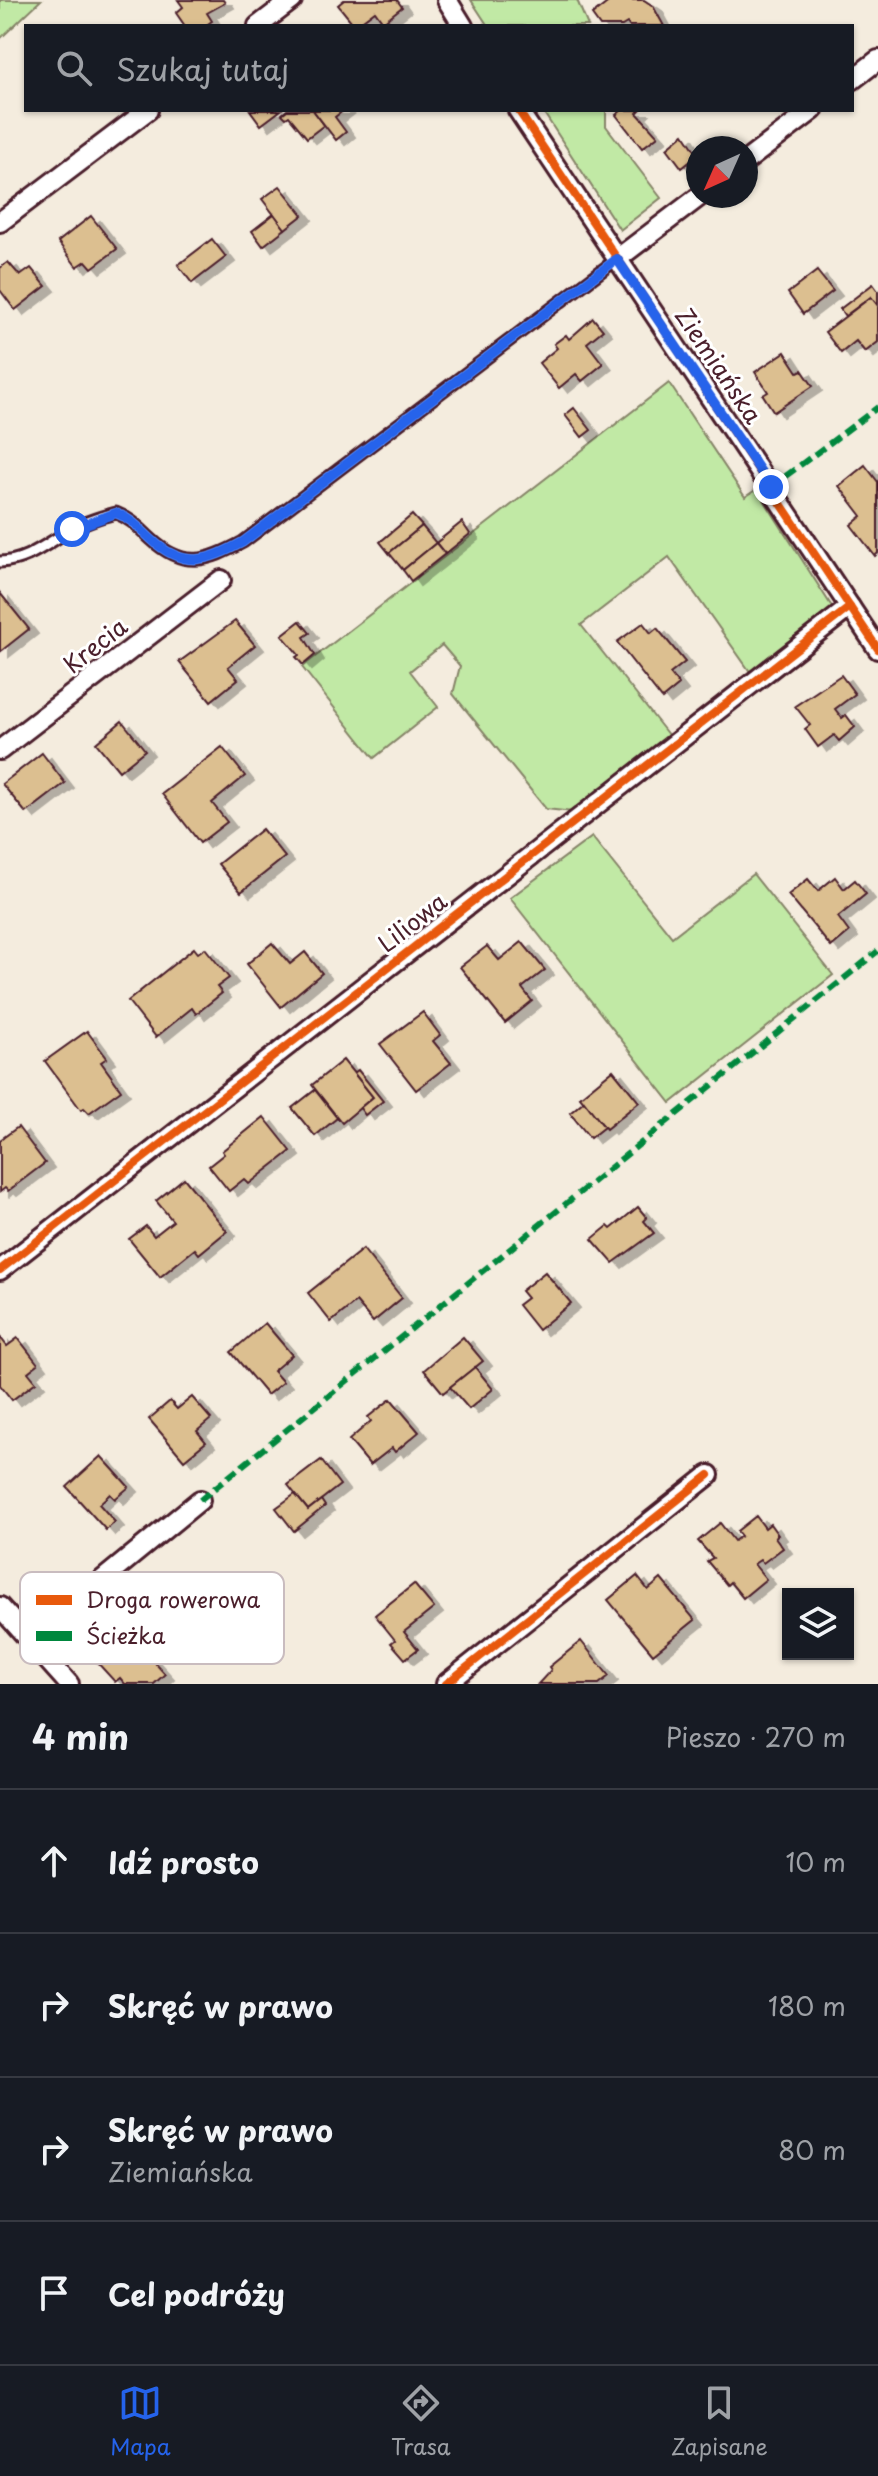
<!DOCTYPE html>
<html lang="pl">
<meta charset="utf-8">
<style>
:root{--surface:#171b24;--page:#242831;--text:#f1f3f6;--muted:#9ea1a6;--line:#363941;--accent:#2563eb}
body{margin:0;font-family:"Playpen Sans",sans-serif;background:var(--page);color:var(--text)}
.controls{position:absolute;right:24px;bottom:24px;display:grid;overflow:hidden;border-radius:0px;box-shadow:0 2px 6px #0004}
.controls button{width:72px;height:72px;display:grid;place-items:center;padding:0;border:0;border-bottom:2px solid var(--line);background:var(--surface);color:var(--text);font:40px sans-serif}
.compass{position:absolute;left:686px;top:136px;width:72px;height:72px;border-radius:50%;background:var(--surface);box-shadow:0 2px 6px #0004;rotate:225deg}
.stop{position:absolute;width:24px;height:24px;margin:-18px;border:6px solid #2563eb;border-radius:50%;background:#fff}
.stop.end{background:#2563eb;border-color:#fff;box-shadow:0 2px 8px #0008}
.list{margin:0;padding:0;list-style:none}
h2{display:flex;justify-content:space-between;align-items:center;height:104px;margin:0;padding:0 32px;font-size:34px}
h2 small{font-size:26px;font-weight:400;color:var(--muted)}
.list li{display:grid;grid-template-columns:52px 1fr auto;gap:24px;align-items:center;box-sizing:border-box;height:144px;padding:0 32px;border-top:2px solid var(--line)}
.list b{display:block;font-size:30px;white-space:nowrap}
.list p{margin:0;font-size:26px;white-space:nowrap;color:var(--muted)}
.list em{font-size:26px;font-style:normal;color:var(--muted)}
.icon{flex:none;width:44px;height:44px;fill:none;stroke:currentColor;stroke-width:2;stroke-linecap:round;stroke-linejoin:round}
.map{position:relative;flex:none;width:878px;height:1684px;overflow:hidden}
.search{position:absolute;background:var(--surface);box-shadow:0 2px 6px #0004;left:24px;right:24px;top:24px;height:88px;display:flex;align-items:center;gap:20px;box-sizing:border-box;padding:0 28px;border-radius:0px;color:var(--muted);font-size:30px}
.sheet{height:680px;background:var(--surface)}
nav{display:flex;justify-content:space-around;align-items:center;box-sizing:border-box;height:112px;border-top:2px solid var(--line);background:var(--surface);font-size:22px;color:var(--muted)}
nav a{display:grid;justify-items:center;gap:4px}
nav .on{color:var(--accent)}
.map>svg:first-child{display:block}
.green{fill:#c1e9a5;stroke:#868468;stroke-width:2}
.building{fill:#dcbf90;stroke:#4a1f2b;stroke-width:2;filter:url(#shadow)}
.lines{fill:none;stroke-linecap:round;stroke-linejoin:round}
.service-casing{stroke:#4a1f2b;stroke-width:15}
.minor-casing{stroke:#4a1f2b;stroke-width:24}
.service{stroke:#fff;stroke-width:9}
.minor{stroke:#fff;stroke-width:18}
.quiet{stroke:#00873e;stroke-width:6;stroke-dasharray:12 6;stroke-linecap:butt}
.cycleway-casing{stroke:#fff;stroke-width:13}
.cycleway{stroke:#e8590c;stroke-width:8}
.route{stroke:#2563eb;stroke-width:10}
.labels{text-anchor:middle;stroke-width:6;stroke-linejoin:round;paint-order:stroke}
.street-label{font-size:24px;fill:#4a1f2b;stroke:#fff}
.key{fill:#fff;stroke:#c9bcbf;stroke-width:2}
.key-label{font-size:22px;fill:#4a1f2b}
</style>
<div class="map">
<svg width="878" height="1684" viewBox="0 0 878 1684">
<defs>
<filter id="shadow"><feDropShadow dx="9" dy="5" stdDeviation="0" flood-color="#0004"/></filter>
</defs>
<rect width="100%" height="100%" fill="#f4ecde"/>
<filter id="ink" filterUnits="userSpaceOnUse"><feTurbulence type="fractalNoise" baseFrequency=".0125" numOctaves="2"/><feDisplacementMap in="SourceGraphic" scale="16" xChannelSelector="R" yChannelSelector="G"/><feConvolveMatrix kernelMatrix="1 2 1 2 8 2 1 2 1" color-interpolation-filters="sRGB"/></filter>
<g filter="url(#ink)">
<!-- green -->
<g class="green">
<path d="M0,0H41L0,39Z"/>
<path d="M471,0H577L588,26H488Z"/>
<path d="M542,110H606V126L661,198L620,230Z"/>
<path d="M669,383L745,497L757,489L834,610L751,673L669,557L581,625L669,736L573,812L546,809L453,694L460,666L442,645L410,671L438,707L374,758L302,667Z"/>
<path d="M592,837L672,937L753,874L833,975L671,1103L510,898Z"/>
</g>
<!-- building -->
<g class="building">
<path d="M178,0H223L225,3L207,13L212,21L205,26H185L176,13L183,7Z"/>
<path d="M344,0H397L402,7L383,22L375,11L355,26L338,5Z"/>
<path d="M611,0H644L653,6L664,26H629L627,23L622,26H600L592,15Z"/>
<path d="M250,110H281L261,125Z"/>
<path d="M287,110H313L324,125L307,138L289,116L286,118L282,114Z"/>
<path d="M313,110H344L335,117L346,132L336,140Z"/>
<path d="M622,110H640L637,113L658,136L642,148L616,115Z"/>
<path d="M684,134L698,155L682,168L667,148Z"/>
<path d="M280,186L303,215L285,229L262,199Z"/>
<path d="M274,214L285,229L263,246L252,231Z"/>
<path d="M91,216L117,249L92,268L86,261L77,267L58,242Z"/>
<path d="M212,239L226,257L192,283L178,265Z"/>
<path d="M8,262L20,276L31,268L46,286L15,310L0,290V268Z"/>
<path d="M817,271L833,291L803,314L788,293Z"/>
<path d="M873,284L878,291V306L871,297L845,316L840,309Z"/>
<path d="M871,297L878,306V342L865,352L856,341L841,353L825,332Z"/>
<path d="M593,318L603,330L587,343L603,364L582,381L576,374L559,388L539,363L557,348L554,344L566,335L569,339Z"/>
<path d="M785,352L798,372L802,370L813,386L774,412L763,395L768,392L755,372Z"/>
<path d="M574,408L591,430L582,437L565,415Z"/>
<path d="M865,465L878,482V553L875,556L851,525L862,516L839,486Z"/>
<path d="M412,515L422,526L389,553L380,542Z"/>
<path d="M462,522L470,534L445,554L436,543Z"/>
<path d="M422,526L436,543L403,570L389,553Z"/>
<path d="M436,543L445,554L411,581L403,570Z"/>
<path d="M0,593L29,629L0,652Z"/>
<path d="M235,621L255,645L228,667L238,679L211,701L179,662Z"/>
<path d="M300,621L310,633L304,637L315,655L303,665L296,657L299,655L282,635Z"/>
<path d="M643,623L651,633L657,628L685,662L670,674L679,685L662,699L617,642Z"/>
<path d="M841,675L855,694L835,709L842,718L846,715L855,727L839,741L834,735L818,747L805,729L810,725L795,706Z"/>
<path d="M122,721L145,750L119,771L96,743Z"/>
<path d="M222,747L245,776L212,803L227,822L200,843L162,794Z"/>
<path d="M42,753L65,783L26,813L2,784Z"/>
<path d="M262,829L285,857L241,892L218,864Z"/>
<path d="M835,877L844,889L855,880L866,894L838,917L849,932L831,947L788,895L808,879L818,891Z"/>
<path d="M522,942L545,970L522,988L532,1001L505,1023L460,967L487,946L499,960Z"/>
<path d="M272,943L290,964L305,952L322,973L281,1007L247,964Z"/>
<path d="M194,948L198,953L205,948L229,978L217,987L222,993L196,1014L192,1008L156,1037L128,1001Z"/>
<path d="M423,1012L440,1035L433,1041L451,1063L416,1090L380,1044Z"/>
<path d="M87,1031L107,1058L101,1062L121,1090L89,1113L84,1108L81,1110L45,1061Z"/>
<path d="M343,1060L373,1097L342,1123L312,1085Z"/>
<path d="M358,1070L383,1101L365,1115L360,1108L373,1097L354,1073Z"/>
<path d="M613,1070L639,1102L606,1129L580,1097Z"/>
<path d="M315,1090L337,1118L315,1136L292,1108Z"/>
<path d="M584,1101L604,1127L590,1138L570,1113Z"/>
<path d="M264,1117L291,1151L249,1184L244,1179L229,1191L209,1166L224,1154L222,1151Z"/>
<path d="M18,1127L45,1163L8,1191L5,1188L0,1192V1140Z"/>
<path d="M184,1178L227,1231L199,1254L195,1249L160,1277L129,1239L146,1226L154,1236L173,1221L156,1201Z"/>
<path d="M638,1207L647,1218L644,1221L654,1233L613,1263L592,1239L608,1226L611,1229Z"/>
<path d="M363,1249L402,1298L373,1322L356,1302L331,1322L308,1293Z"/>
<path d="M545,1272L571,1303L538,1330L518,1305L527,1298L521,1291Z"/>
<path d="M265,1323L292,1355L273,1371L283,1382L267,1395L231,1352Z"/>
<path d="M0,1337L7,1346L18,1338L38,1364L28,1372L36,1382L12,1400L0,1385Z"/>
<path d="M463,1337L483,1361L443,1393L424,1370Z"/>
<path d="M475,1367L493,1389L469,1409L450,1387Z"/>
<path d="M192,1397L211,1419L197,1431L206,1442L184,1460L149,1419L170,1401L177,1409Z"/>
<path d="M391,1399L419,1432L395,1452L392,1448L370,1465L349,1440L371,1421L368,1417Z"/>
<path d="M101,1456L129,1487L115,1499L110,1494L99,1504L115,1522L106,1530L67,1487Z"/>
<path d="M321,1460L340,1485L308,1510L288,1485Z"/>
<path d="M295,1494L308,1510L321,1500L325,1506L294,1531L276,1508Z"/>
<path d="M756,1516L765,1528L770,1524L778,1535L775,1537L783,1548L763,1563L760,1560L754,1564L766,1579L743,1598L730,1582L727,1585L707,1561L713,1558L698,1541L720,1523L734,1541L741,1536L737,1531Z"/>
<path d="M637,1576L648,1590L661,1579L695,1620L653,1654L608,1600Z"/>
<path d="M414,1584L434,1608L404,1632L418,1649L405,1659L391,1643L395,1640L375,1615Z"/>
<path d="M131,1616L156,1645L147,1654L165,1674L154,1684H125L120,1678L115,1682L85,1649L101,1635L105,1639Z"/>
<path d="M581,1641L609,1676L599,1684H538L551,1670L549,1667Z"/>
</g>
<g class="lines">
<!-- service casing -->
<g class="service-casing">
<path id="service" d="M0,562C27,561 46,544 69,531C83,522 100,517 116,513C132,519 139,528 151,539C184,570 208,561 243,542L617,259"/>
</g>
<!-- minor casing -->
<g class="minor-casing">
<g id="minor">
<path d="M447,0L463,26"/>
<path d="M258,26L292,0"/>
<path d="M852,80L878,60"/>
<path d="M518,110L878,649"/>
<path d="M746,161L813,110"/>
<path d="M0,222L148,110"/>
<path d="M617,259L700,196"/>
<path d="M0,750L221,580"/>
<path d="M0,1270L850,607"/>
<path d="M0,1607L69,1684"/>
<path d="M29,1640L200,1500"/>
<path d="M446,1684L709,1475"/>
</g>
</g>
<!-- service -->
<use href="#service" class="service"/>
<!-- minor -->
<use href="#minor" class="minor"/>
<!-- quiet -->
<g class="quiet">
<path d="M771,487L878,407"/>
<path d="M200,1500L878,951"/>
</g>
<!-- cycleway casing -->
<g class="cycleway-casing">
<g id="cycleway">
<path d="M518,110L878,649"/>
<path d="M0,1270L850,607"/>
<path d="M446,1684L709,1475"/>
</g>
</g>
<!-- cycleway -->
<use href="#cycleway" class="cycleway"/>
</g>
</g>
<g class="lines" filter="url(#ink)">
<!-- route -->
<path class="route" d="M72,529L116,513C132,519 139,528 151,539C184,570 208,561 243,542L617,259L771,487"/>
</g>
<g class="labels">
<!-- street labels -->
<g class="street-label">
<text transform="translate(718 366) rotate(56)" y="8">Ziemiańska</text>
<text transform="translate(96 646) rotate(-38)" y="8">Krecia</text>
<text transform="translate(413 923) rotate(-38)" y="8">Liliowa</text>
</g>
</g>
<!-- legend -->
<rect x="20" y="1572" width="264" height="92" rx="12" class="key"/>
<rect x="36" y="1595" width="36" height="10" fill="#e8590c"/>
<rect x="36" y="1631" width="36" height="10" fill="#00873e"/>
<g class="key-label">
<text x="86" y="1608">Droga rowerowa</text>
<text x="86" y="1644">Ścieżka</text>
</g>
</svg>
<div class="controls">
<button><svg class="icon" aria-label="layers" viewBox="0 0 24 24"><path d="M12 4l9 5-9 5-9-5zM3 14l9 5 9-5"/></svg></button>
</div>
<svg class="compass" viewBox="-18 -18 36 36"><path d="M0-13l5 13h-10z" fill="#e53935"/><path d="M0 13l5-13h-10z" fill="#9ea1a6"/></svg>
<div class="stop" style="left:72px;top:529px"></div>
<div class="stop end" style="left:771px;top:487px"></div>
<div class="search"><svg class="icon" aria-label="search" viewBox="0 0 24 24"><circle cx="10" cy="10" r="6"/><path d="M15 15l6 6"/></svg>Szukaj tutaj</div>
</div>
<section class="sheet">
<h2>4 min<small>Pieszo · 270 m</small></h2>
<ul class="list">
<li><svg class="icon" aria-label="ahead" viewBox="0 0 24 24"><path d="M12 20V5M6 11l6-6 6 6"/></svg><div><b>Idź prosto</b></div><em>10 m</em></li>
<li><svg class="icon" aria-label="right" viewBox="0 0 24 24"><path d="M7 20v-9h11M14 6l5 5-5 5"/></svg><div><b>Skręć w prawo</b></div><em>180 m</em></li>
<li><svg class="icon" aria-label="right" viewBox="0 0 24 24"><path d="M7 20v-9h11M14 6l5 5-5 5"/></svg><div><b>Skręć w prawo</b><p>Ziemiańska</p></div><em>80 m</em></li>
<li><svg class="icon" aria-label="arrive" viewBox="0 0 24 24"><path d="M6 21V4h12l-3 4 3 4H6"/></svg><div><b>Cel podróży</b></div></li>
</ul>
</section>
<nav>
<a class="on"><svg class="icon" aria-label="map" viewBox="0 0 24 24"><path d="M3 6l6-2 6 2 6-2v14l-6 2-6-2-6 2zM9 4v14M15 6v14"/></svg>Mapa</a>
<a><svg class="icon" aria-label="directions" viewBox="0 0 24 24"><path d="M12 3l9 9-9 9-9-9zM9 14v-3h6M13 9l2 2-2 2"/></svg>Trasa</a>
<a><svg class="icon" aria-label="saved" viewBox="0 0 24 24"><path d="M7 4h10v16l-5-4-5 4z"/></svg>Zapisane</a>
</nav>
